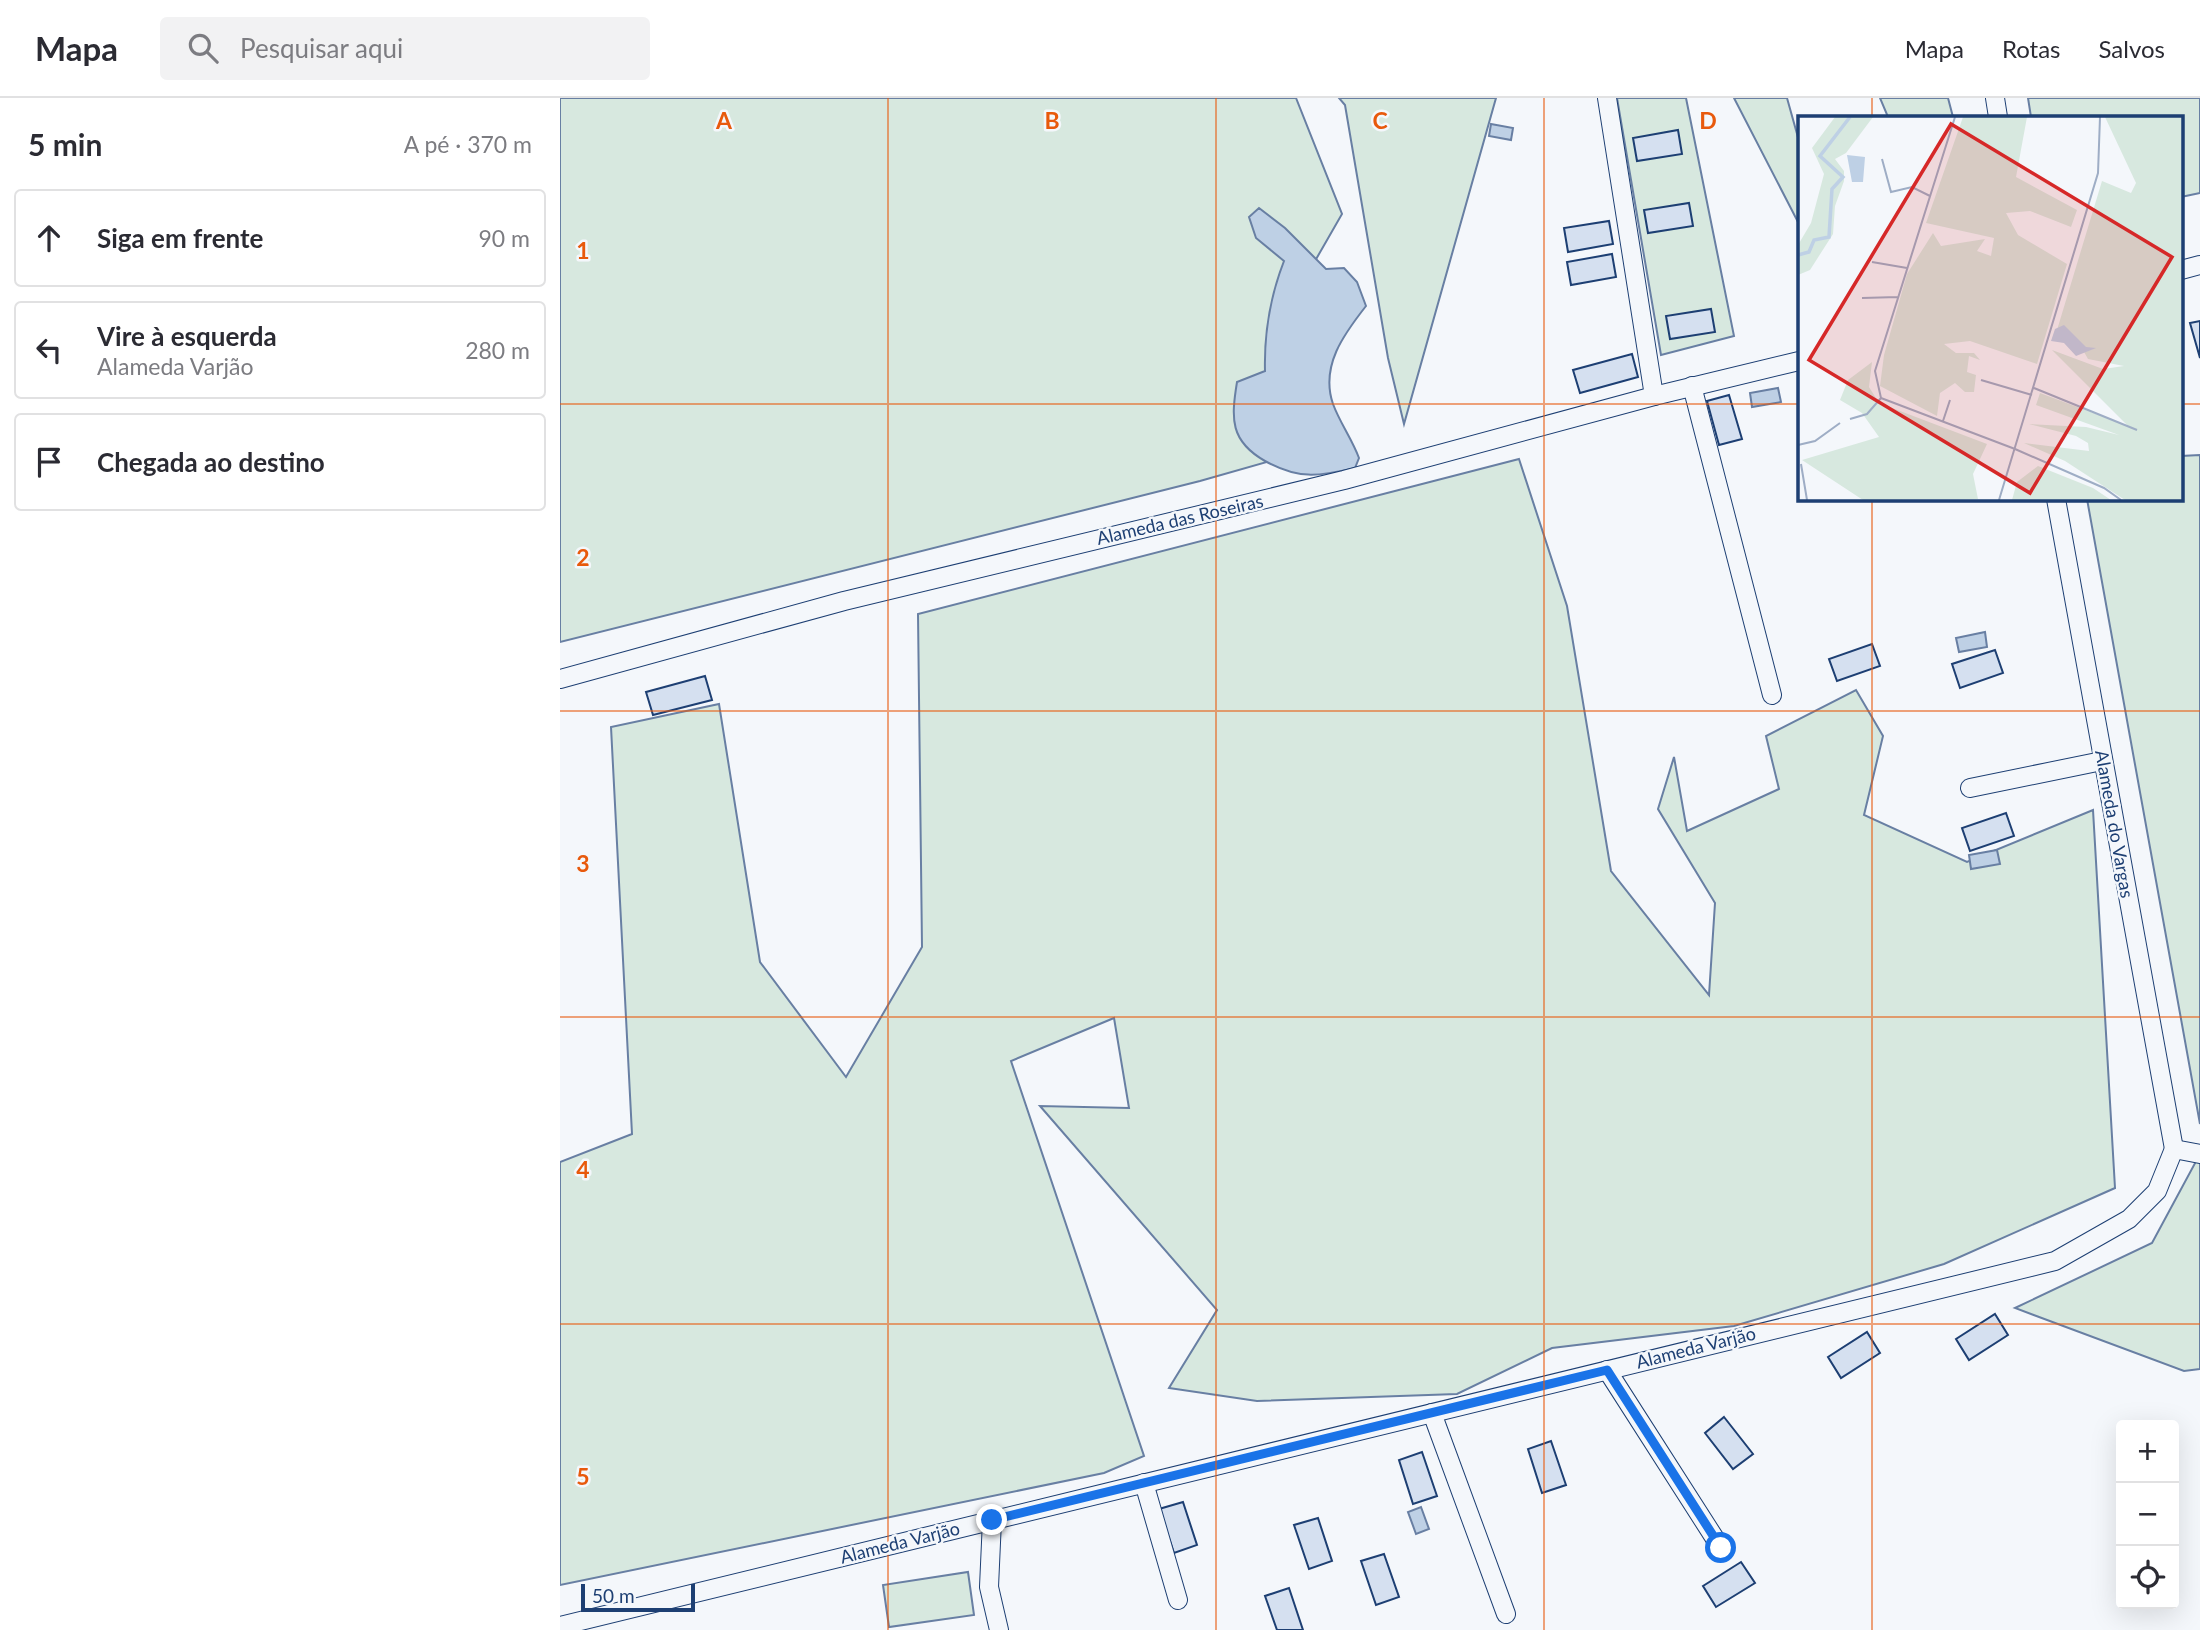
<!DOCTYPE html>
<html lang="pt">
<meta charset="utf-8">
<style>
:root{--surface:#fff;--page:#f2f2f3;--text:#2b2b33;--muted:#7c7c81;--line:#e1e1e2}
body{margin:0;font-family:Lato,sans-serif;background:var(--page);color:var(--text)}
.controls{position:absolute;right:21px;bottom:21px;display:grid;overflow:hidden;border-radius:7px;box-shadow:0 7px 28px #0002}
.controls button{width:63px;height:63px;display:grid;place-items:center;padding:0;border:0;border-bottom:2px solid var(--line);background:var(--surface);color:var(--text);font:35px sans-serif}
.scale{position:absolute;left:21px;bottom:18px;width:114px;box-sizing:border-box;padding-left:7px;border:4px solid #1d3f73;border-top:0;font-size:19px;line-height:24px;white-space:nowrap;color:#1d3f73;-webkit-text-stroke:5px #f4f7fb;paint-order:stroke}
.stop{position:absolute;width:21px;height:21px;margin:-16px;border:5px solid #1a73e8;border-radius:50%;background:#fff}
.stop.end{background:#1a73e8;border-color:#fff;box-shadow:0 2px 7px #0008}
.list{margin:0;padding:0;list-style:none}
h2{display:flex;justify-content:space-between;align-items:center;height:91px;margin:0;padding:0 28px;font-size:30px}
h2 small{font-size:23px;font-weight:400;color:var(--muted)}
.list li{display:grid;grid-template-columns:46px 1fr auto;gap:21px;align-items:center;box-sizing:border-box;height:98px;margin:0 14px 14px;padding:0 14px;border:2px solid var(--line);border-radius:7px}
.list b{display:block;font-size:26px;white-space:nowrap}
.list p{margin:0;font-size:23px;white-space:nowrap;color:var(--muted)}
.list em{font-size:23px;font-style:normal;color:var(--muted)}
.icon{flex:none;width:38px;height:38px;fill:none;stroke:currentColor;stroke-width:2;stroke-linecap:round;stroke-linejoin:round}
.map{position:relative;flex:none;width:1640px;height:1532px;overflow:hidden}
header{display:flex;align-items:center;gap:42px;box-sizing:border-box;height:98px;padding:0 35px;background:var(--surface);border-bottom:2px solid var(--line)}
header strong{font-size:33px}
nav{display:flex;gap:38px;margin-inline-start:auto;font-size:24px}
.search{width:490px;height:63px;background:var(--page);display:flex;align-items:center;gap:18px;box-sizing:border-box;padding:0 24px;border-radius:7px;color:var(--muted);font-size:26px}
main{display:flex}
aside{flex:1;background:var(--surface)}
.map>svg:first-child{display:block}
.green{fill:#d7e8df;stroke:#687fa3;stroke-width:2}
.water{fill:#bed0e5;stroke:#687fa3;stroke-width:2}
.building{fill:#d5e0f0;stroke:#1d3f73;stroke-width:2}
.lines{fill:none;stroke-linecap:round;stroke-linejoin:round}
.minor-casing{stroke:#1d3f73;stroke-width:20}
.minor{stroke:#f4f7fb;stroke-width:18}
.route{stroke:#1a73e8;stroke-width:9}
.grid{fill:none;stroke:#e8590c;stroke-width:2;stroke-opacity:0.55}
.labels{text-anchor:middle;stroke-width:5;stroke-linejoin:round;paint-order:stroke}
.street-label{font-size:18px;fill:#1d3f73;stroke:#f4f7fb}
.inset-river{fill:none;stroke:#bed0e5;stroke-width:3.5}
.inset-road{fill:none;stroke:#9eadc5;stroke-width:2}
.view{fill:#d62828;fill-opacity:0.15;stroke:#d62828;stroke-width:3.5}
.inset-edge{fill:none;stroke:#1d3f73;stroke-width:3.5}
.grid-label{font-size:23px;text-anchor:middle;font-weight:bold;fill:#e8590c;stroke:#f4f7fb;stroke-width:5;stroke-linejoin:round;paint-order:stroke}
</style>
<header>
<strong>Mapa</strong>
<div class="search"><svg class="icon" aria-label="search" viewBox="0 0 24 24"><circle cx="10" cy="10" r="6"/><path d="M15 15l6 6"/></svg>Pesquisar aqui</div>
<nav><a>Mapa</a><a>Rotas</a><a>Salvos</a></nav>
</header>
<main>
<aside>
<h2>5 min<small>A pé · 370 m</small></h2>
<ul class="list">
<li><svg class="icon" aria-label="ahead" viewBox="0 0 24 24"><path d="M12 20V5M6 11l6-6 6 6"/></svg><div><b>Siga em frente</b></div><em>90 m</em></li>
<li><svg class="icon" aria-label="left" viewBox="0 0 24 24"><path d="M17 20v-9H6M10 6l-5 5 5 5"/></svg><div><b>Vire à esquerda</b><p>Alameda Varjão</p></div><em>280 m</em></li>
<li><svg class="icon" aria-label="arrive" viewBox="0 0 24 24"><path d="M6 21V4h12l-3 4 3 4H6"/></svg><div><b>Chegada ao destino</b></div></li>
</ul>
</aside>
<div class="map">
<svg width="1640" height="1532" viewBox="0 0 1640 1532">
<rect width="100%" height="100%" fill="#f4f7fb"/>
<!-- green -->
<g class="green">
<path d="M0,0H736L782,116L728,210L724,359L640,383L0,544Z"/>
<path d="M779,0H936L844,326L828,260L785,7Z"/>
<path d="M1057,0H1126L1174,238L1101,257Z"/>
<path d="M1174,0H1227L1239,43V126Z"/>
<path d="M1320,0H1388L1393,19H1328Z"/>
<path d="M1468,0H1640V95L1621,99V19H1471Z"/>
<path d="M1640,357V1026L1527,401H1621V358Z"/>
<path d="M959,361L1007,508L1051,773L1149,897L1155,805L1098,711L1114,659L1127,733L1219,691L1206,638L1296,592L1323,638L1304,717L1407,764L1533,712L1555,1090L1384,1166L1174,1228L992,1250L897,1296L697,1303L609,1290L657,1212L480,1008L569,1010L554,920L451,963L584,1358L544,1375L0,1487V1064L72,1036L51,629L159,606L200,864L286,979L362,849L358,516Z"/>
<path d="M1640,1056V1271L1624,1273L1455,1210L1592,1145Z"/>
<path d="M408,1474L414,1517L329,1529L323,1487Z"/>
</g>
<!-- water -->
<g class="water">
<path d="M931,26L953,30L951,42L929,38Z"/>
<path d="M699,110L725,130L766,171L784,170L797,184L806,208C784,236 760,268 773,306C780,325 792,341 799,360L795,370C757,378 740,382 705,363C670,343 671,321 677,284L705,273C704,234 710,199 724,163L696,140L689,119Z"/>
<path d="M1218,290L1221,304L1192,309L1190,295Z"/>
<path d="M1425,534L1427,549L1399,554L1396,540Z"/>
<path d="M1437,752L1440,766L1411,771L1409,757Z"/>
<path d="M861,1409L869,1431L856,1436L848,1414Z"/>
</g>
<!-- building -->
<g class="building">
<path d="M1118,32L1122,56L1077,63L1073,40Z"/>
<path d="M1129,105L1133,128L1088,135L1084,112Z"/>
<path d="M1049,123L1053,146L1008,154L1004,130Z"/>
<path d="M1052,156L1056,179L1011,187L1007,164Z"/>
<path d="M1151,211L1155,234L1110,241L1106,218Z"/>
<path d="M1640,223V260L1630,225Z"/>
<path d="M1072,256L1078,279L1020,295L1013,272Z"/>
<path d="M1169,297L1182,341L1159,347L1147,303Z"/>
<path d="M1312,546L1320,568L1277,583L1269,561Z"/>
<path d="M1435,552L1443,575L1400,590L1392,566Z"/>
<path d="M145,578L152,602L93,617L86,594Z"/>
<path d="M1446,715L1454,738L1410,753L1402,730Z"/>
<path d="M1435,1216L1448,1237L1409,1262L1396,1241Z"/>
<path d="M1307,1234L1320,1255L1281,1280L1268,1259Z"/>
<path d="M1164,1319L1193,1356L1173,1371L1145,1335Z"/>
<path d="M991,1343L1006,1387L982,1395L968,1351Z"/>
<path d="M862,1354L877,1398L853,1406L839,1362Z"/>
<path d="M623,1404L637,1447L614,1455L599,1411Z"/>
<path d="M758,1420L772,1463L749,1471L734,1427Z"/>
<path d="M824,1456L839,1499L816,1507L801,1463Z"/>
<path d="M1181,1464L1195,1485L1156,1509L1143,1488Z"/>
<path d="M729,1490L743,1532H717L705,1498Z"/>
</g>
<g class="lines">
<!-- minor casing -->
<g class="minor-casing">
<g id="minor">
<path d="M1047,0L1094,298"/>
<path d="M1435,0L1438,19"/>
<path d="M1621,172L1640,167"/>
<path d="M1132,288L1212,597"/>
<path d="M1496,401L1614,1051"/>
<path d="M0,581L284,503L784,382L1094,298L1239,263"/>
<path d="M1410,690L1542,663"/>
<path d="M1614,1051L1640,1056"/>
<path d="M1047,1272L1161,1450"/>
<path d="M872,1315L946,1516"/>
<path d="M584,1385L618,1502"/>
<path d="M432,1422L429,1489L439,1532"/>
<path d="M0,1528L1495,1163L1569,1121L1597,1093L1614,1051"/>
</g>
</g>
<!-- minor -->
<use href="#minor" class="minor"/>
</g>
<g class="lines">
<!-- route -->
<path class="route" d="M432,1422L1047,1272L1161,1450"/>
</g>
<!-- grid -->
<path class="grid" d="M328,0V1532M656,0V1532M984,0V1532M1312,0V19M0,306H1239M1621,306H1640M1312,401V1532M0,613H1640M0,919H1640M0,1226H1640"/>
<g class="labels">
<!-- street labels -->
<g class="street-label">
<text transform="translate(620 422) rotate(-13)" y="6">Alameda das Roseiras</text>
<text transform="translate(1554 726) rotate(80)" y="6">Alameda do Vargas</text>
<text transform="translate(1136 1250) rotate(-14)" y="6">Alameda Varjão</text>
<text transform="translate(340 1445) rotate(-14)" y="6">Alameda Varjão</text>
</g>
</g>
<!-- overview -->
<g transform="translate(1238 18)">
<rect width="385" height="385" fill="#f4f7fb"/>
<path d="M37,1H75L48,37L37,43L46,55V65L37,90L35,118L12,154L0,159V129L13,107L26,58L14,32ZM165,1H229L218,61L279,94L273,111L232,95L208,97L220,119L269,148L239,248L172,225L146,228L158,237H176L182,244L171,240L169,256L178,259L176,276H167L157,267L142,277L139,300L82,270L86,239L109,158L135,117L143,130L187,123L179,135L193,140L196,122L128,107ZM307,1H385V384H327L267,345L226,327L291,335L290,327L278,320L231,308L288,311L321,319L238,289L242,277L330,310L254,234L305,253L326,250L290,243L281,227L259,214L304,65L333,77L338,67ZM74,246L71,271L81,287L189,328L175,358L180,383L65,384L4,344L81,321L64,297L42,284L50,264ZM240,350L295,372L313,384H214L219,366Z" fill="#d7e8df"/>
<path d="M49,39L67,41L65,66H54ZM266,209L288,231L298,232L278,240L266,227L253,225L257,213Z" fill="#bed0e5"/>
<path class="inset-river" d="M0,139L11,136L16,124L31,121L34,73L45,61L22,40L52,1"/>
<path class="inset-road" d="M84,43L93,76L114,71L132,80M74,146L109,152M64,182L100,181M183,264L234,279M236,272L339,314M83,282L77,255L157,1M83,282L217,333L306,372L323,384M52,303L69,298L83,282M145,305L152,284M0,329L17,325L42,307M3,348L9,384M201,384L300,57L302,1"/>
<path class="view" d="M153,8L374,141L232,377L11,244Z"/>
<rect width="385" height="385" class="inset-edge"/>
</g>
<g class="grid-label">
<text x="164" y="31">A</text>
<text x="492" y="31">B</text>
<text x="820" y="31">C</text>
<text x="1148" y="31">D</text>
<text x="23" y="161">1</text>
<text x="23" y="468">2</text>
<text x="23" y="774">3</text>
<text x="23" y="1080">4</text>
<text x="23" y="1387">5</text>
</g>
</svg>
<div class="controls">
<button>+</button>
<button>−</button>
<button><svg class="icon" aria-label="locate" viewBox="0 0 24 24"><circle cx="12" cy="12" r="6"/><path d="M12 2v4M12 18v4M2 12h4M18 12h4"/></svg></button>
</div>
<div class="scale">50 m</div>
<div class="stop" style="left:1161px;top:1450px"></div>
<div class="stop end" style="left:432px;top:1422px"></div>
</div>
</main>
